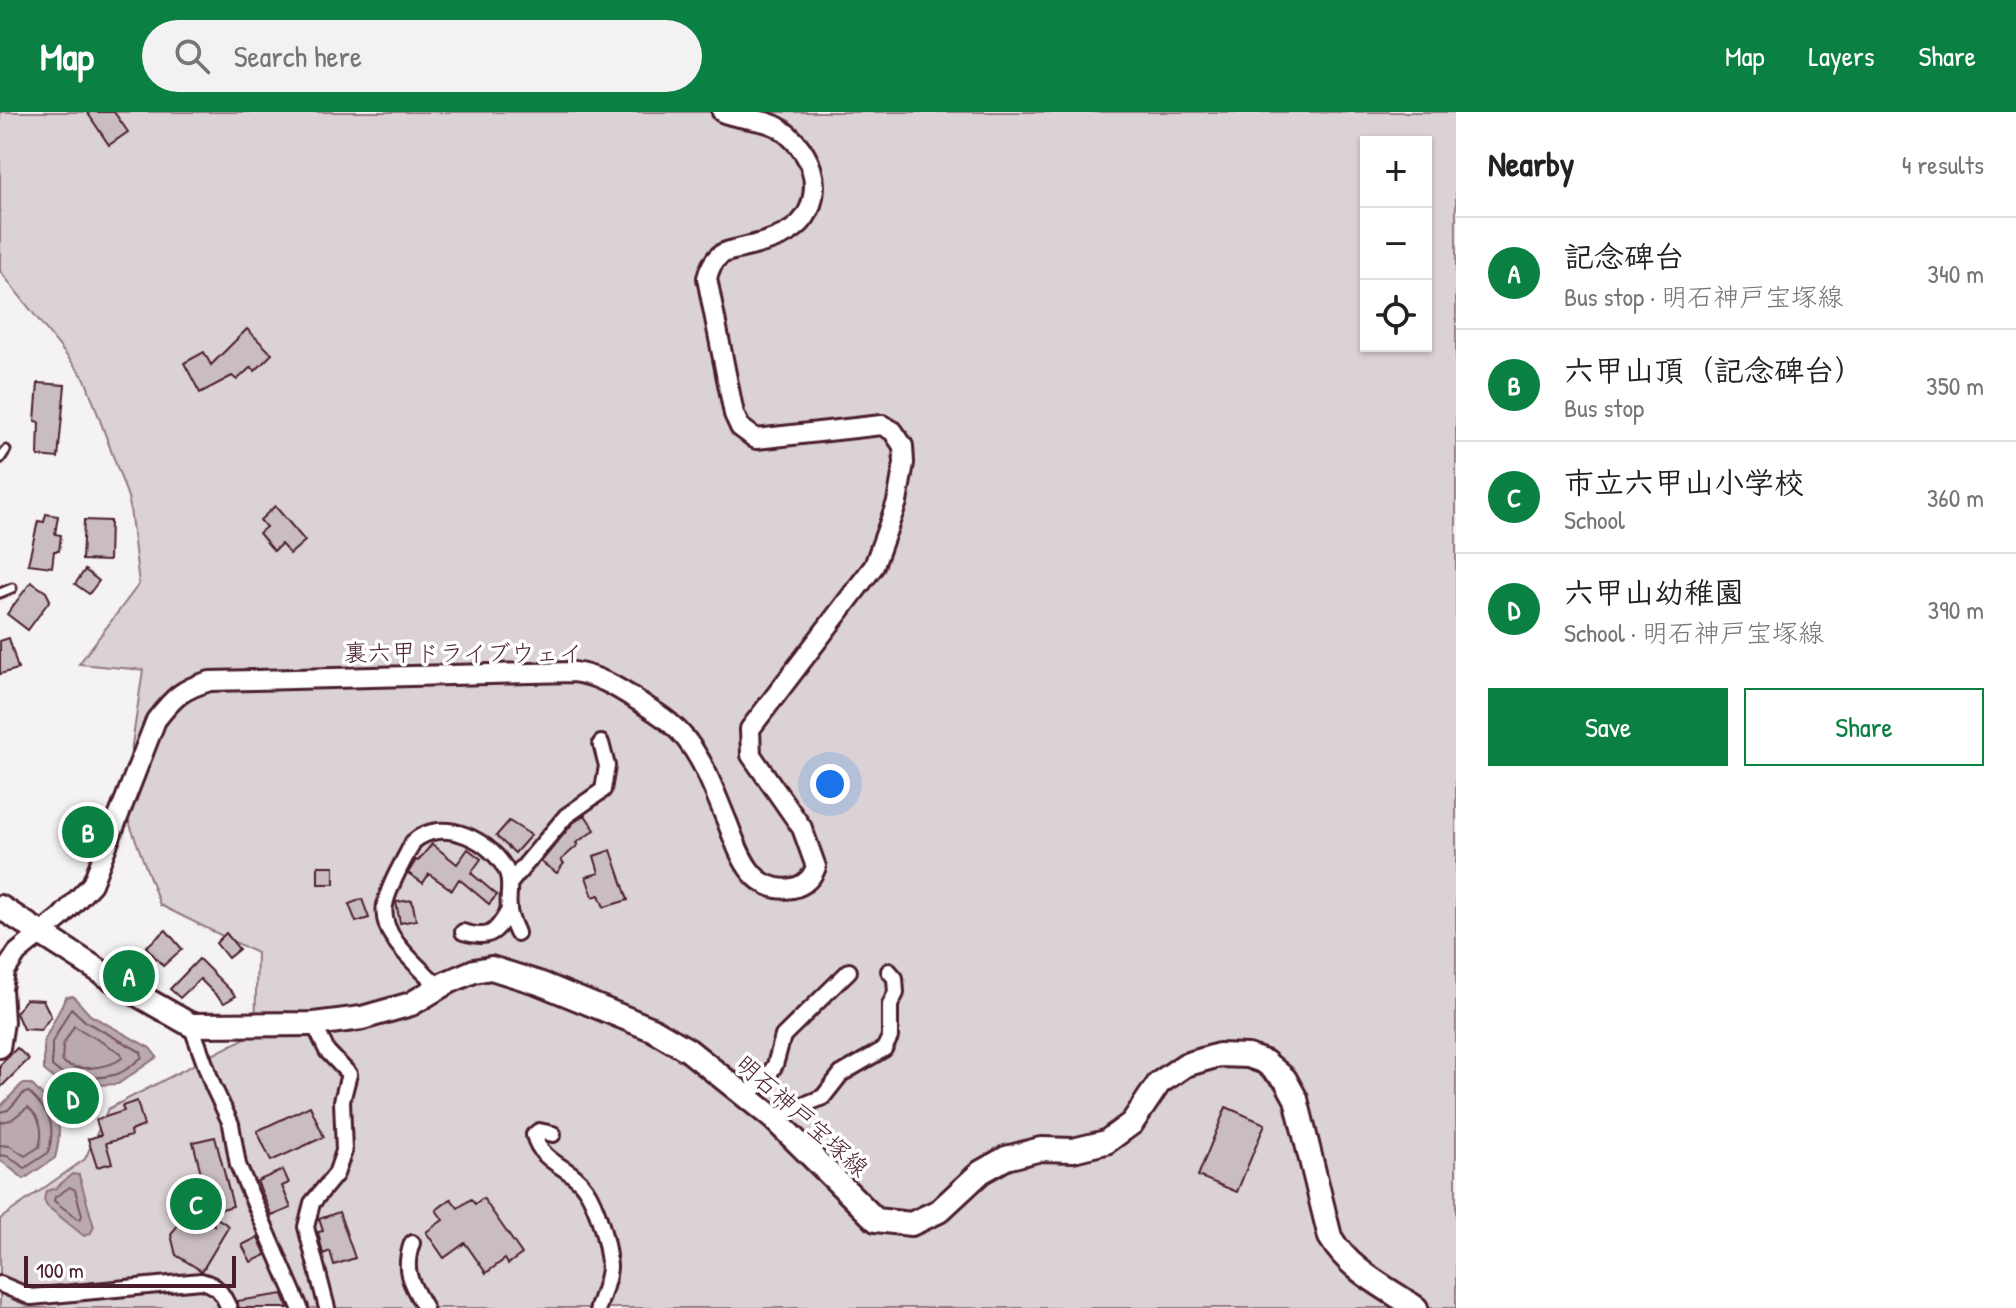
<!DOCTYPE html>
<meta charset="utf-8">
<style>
:root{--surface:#fff;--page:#f2f2f2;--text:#222;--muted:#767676;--line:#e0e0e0;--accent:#0b8043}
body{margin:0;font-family:"Patrick Hand","Klee One",sans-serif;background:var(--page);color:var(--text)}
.controls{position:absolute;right:24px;top:24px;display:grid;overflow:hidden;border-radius:0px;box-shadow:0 2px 6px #0004}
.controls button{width:72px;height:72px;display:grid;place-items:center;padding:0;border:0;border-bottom:2px solid var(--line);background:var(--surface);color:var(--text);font:40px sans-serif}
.scale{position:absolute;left:24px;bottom:20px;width:212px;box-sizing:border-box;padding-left:8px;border:4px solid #4a1f2b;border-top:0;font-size:22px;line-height:28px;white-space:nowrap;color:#4a1f2b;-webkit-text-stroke:6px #fff;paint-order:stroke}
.you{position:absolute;left:830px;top:672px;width:28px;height:28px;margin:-20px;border:6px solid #fff;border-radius:50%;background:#1a73e8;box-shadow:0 0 0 12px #1a73e833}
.badge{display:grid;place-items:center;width:52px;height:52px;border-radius:50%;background:var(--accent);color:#fff;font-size:26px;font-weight:700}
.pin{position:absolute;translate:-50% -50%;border:4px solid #fff;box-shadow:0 2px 8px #0006}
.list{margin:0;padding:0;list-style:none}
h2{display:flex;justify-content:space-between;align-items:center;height:104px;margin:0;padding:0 32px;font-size:34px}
h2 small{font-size:26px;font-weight:400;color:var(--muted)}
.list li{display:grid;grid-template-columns:52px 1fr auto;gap:24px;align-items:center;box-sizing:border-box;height:112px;padding:0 32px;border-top:2px solid var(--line)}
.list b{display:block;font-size:30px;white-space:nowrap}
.list p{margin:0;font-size:26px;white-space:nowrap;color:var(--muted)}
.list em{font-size:26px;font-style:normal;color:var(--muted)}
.actions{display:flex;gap:16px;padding:24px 32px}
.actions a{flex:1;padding:18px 0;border:2px solid var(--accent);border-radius:0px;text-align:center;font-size:28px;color:var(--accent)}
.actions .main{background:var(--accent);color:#fff}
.icon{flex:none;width:44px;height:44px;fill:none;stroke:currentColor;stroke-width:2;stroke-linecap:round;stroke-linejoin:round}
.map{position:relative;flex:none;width:1456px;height:1196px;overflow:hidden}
header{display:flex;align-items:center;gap:48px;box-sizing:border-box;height:112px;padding:0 40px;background:var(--accent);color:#fff}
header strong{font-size:38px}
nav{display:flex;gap:44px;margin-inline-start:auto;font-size:28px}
.search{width:560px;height:72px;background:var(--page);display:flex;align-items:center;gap:20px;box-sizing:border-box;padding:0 28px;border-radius:44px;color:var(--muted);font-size:30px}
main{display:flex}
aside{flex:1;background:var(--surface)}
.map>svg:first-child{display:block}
.green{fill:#dbd2d5;stroke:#927880;stroke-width:2;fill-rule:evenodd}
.water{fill:#baa9ae;stroke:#8d727a;stroke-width:2}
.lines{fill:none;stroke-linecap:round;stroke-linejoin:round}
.shore{stroke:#77565f;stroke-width:2}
.building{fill:#cabdc1;stroke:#4a1f2b;stroke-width:2}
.service-casing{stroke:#4a1f2b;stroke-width:13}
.minor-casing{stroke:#4a1f2b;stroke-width:20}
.tertiary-casing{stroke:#4a1f2b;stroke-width:24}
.primary-casing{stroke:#4a1f2b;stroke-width:28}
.service{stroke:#fff;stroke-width:7}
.minor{stroke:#fff;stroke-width:14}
.tertiary{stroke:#fff;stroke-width:18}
.primary{stroke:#fff;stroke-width:22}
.labels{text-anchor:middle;stroke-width:7;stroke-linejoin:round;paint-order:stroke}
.street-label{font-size:24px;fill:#4a1f2b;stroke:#fff}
</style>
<header>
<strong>Map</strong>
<div class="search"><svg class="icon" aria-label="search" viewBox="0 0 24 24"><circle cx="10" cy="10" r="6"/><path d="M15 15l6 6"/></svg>Search here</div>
<nav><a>Map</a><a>Layers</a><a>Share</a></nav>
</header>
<main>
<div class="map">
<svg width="1456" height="1196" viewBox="0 0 1456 1196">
<rect width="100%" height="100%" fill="#f4f2f2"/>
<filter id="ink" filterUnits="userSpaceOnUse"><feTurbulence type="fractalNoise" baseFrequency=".0125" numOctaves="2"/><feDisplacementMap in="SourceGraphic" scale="16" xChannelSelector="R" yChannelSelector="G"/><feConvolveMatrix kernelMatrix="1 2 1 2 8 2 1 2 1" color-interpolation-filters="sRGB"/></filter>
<g filter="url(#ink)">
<!-- green -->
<path class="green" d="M0,0H1456V1196H0V1107L85,1047L108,997L255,921L257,841L160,793L123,694L143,558L79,552L139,472L129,388L85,267L0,159ZM1366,30H1426V234H1366Z"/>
<!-- water -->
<g class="water">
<path d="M73,884L90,903L150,936L157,945L118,972L76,974L59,971L44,958V929L66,885Z"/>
<path d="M22,972H31C57,998 65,1008 55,1046L24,1067L0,1048V995Z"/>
<path d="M72,1062L79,1063L94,1115L90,1122L84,1124L47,1094L44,1088L46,1079L56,1076Z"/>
</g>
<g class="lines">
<!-- shore -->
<g class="shore">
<path d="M71,896L86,910L141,940L142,945C135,951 123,962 114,963C93,967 68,970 52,954V931Z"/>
<path d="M74,914L121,941L122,946C110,956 74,961 62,949L63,933Z"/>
<path d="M0,1000L8,998L24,981L29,980C49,1000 57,1012 48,1041L25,1056L7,1044L0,1043"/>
<path d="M0,1010L11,1008L28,995C40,1005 44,1019 39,1035L25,1044L10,1034L0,1033"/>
<path d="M70,1075L75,1078L82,1103L80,1108L54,1089L55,1085Z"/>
</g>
</g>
<!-- building -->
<g class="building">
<path d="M87,0H114L128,20L109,33Z"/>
<path d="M247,217L272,242L255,259L251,255L237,268L232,264L200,281L184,251L204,240L211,253Z"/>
<path d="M38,271L65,273L58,346L38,344L39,310L35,309Z"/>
<path d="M275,394L305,429L290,442L281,432L274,439L259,421L266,415L260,408Z"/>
<path d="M46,402L58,404L55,422L61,423L59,439H54L52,455L28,452L38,409L44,410Z"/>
<path d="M84,408L110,409L109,449L82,448Z"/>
<path d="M85,458L99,469L89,482L75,472Z"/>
<path d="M31,470L46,480L50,488L28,518L7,502Z"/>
<path d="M9,526L18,557L0,562V529Z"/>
<path d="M585,703L595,718L576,731L578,733L561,748L564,751L557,761L541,750L573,711Z"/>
<path d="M509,709L531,723L515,741L496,724Z"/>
<path d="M432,732L457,752L468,737L481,747L471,761L497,783L489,792L459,767L452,778L429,762L423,771L408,761L416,748L418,749Z"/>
<path d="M611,738L628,788L604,795L599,783L593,785L586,765L599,761L594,744Z"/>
<rect x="318" y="754" width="16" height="18"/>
<path d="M362,787L369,806L356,810L349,792Z"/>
<path d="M412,788L416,808L400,811L396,790Z"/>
<path d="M166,818L182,837L163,854L146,835Z"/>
<path d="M226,821L239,837L228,846L216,831Z"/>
<path d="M199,847L236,884L224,891L200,867L180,886L170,877Z"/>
<path d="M26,887L43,888L51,904L41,918L23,917L16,901Z"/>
<path d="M17,936L29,947L0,976V953Z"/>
<path d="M137,989L144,1014L130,1019L131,1024L106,1031L112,1051L97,1055L88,1027L101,1023L96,1008L124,999L122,994Z"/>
<path d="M310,994L324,1025L271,1049L257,1019Z"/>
<path d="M1226,995L1265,1012L1237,1080L1198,1064Z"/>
<path d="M215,1025L233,1094L211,1100L193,1030Z"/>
<path d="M283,1058L289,1071L282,1074L291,1096L272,1104L257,1069Z"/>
<path d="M483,1086L522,1142L508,1152L505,1147L486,1161L465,1131L444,1146L426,1120L443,1108L436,1098L451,1087L458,1096L471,1087L475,1092Z"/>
<path d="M194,1100L214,1113L212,1103L229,1114L202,1159L176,1143L171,1123L185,1102Z"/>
<path d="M339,1100L355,1146L334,1153L330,1139L323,1142L318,1120L323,1119L319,1107Z"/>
<path d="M258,1125L266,1143L251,1150L242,1133Z"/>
<path d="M283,1182L288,1196H239L237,1189Z"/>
</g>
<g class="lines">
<!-- service casing -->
<g class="service-casing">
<g id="service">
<path d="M0,347L6,338"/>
<path d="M0,481L12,476"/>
</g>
</g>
<!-- minor casing -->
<g class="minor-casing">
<g id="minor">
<path d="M510,771L566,704L603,678L607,654L601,631"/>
<path d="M463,820C490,828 496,821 509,798"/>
<path d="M439,875C419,854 379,825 385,793C389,772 404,749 413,730C442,703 493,729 507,760C512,773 507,784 509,797C509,805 514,813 517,821"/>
<path d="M314,912L327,939L349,962L342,989L344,1039L336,1062L312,1091L306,1115L327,1196"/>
<path d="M191,913L213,974L231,1012L238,1053L300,1196"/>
<path d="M745,983L764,970L775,953L783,924L849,859"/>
<path d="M773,1006L823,985L841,962L884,937L890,925V893L896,881L895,866L889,859"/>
<path d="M553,1022L539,1019L534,1023C542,1053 571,1054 585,1076C597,1092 608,1133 609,1154C609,1167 602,1183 598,1196"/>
<path d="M412,1131C402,1159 411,1172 425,1196"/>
<path d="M0,1172L31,1185L201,1169C218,1173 222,1181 229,1196"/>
</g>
</g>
<!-- tertiary casing -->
<g class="tertiary-casing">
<path id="tertiary" d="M0,936L4,910L2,877L5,859L17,841L61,805L92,772L156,608C174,585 182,577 210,569L574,560C600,564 618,576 640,590C650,597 661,603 670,611C701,636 713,677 728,712C734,728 741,748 752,761C770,783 806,783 816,755L802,716L751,643L750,617L874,454L897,390L904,351L903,334L893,319L882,313L756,327L740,315L734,302L707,166C709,158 712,150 719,144C724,139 735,138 742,136C778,127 813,119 814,74C814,51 800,31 781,17C766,6 740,8 722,0"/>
</g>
<!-- primary casing -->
<g class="primary-casing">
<path id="primary" d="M0,795L126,876L191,913L314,912L362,906L411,892L446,871L474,859L491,856L539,871L652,917L688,938L773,1006L876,1108L911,1112L939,1099L981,1060L1006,1046L1041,1037L1073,1038L1106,1030L1132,1011L1159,971L1185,953L1219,943L1248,944L1265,950L1285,967L1296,987L1330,1125C1350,1159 1384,1174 1416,1196"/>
</g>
<!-- service -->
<use href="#service" class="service"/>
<!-- minor -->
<use href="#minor" class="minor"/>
<!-- tertiary -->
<use href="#tertiary" class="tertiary"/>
<!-- primary -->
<use href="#primary" class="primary"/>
</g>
</g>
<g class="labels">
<!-- street labels -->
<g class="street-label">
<text x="463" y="549">裏六甲ドライブウェイ</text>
<text transform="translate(802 1004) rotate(42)" y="8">明石神戸宝塚線</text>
</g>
</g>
</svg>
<div class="controls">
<button>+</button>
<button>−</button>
<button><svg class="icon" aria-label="locate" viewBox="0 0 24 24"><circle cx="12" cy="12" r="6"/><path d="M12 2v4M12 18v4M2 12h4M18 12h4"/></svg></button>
</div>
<div class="scale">100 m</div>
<div class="you"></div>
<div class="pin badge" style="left:129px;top:864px">A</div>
<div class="pin badge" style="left:88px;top:720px">B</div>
<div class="pin badge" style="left:196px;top:1092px">C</div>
<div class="pin badge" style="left:73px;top:986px">D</div>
</div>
<aside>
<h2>Nearby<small>4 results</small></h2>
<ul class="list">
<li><span class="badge">A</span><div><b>記念碑台</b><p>Bus stop · 明石神戸宝塚線</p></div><em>340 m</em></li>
<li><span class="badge">B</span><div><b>六甲山頂（記念碑台）</b><p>Bus stop</p></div><em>350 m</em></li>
<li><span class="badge">C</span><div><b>市立六甲山小学校</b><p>School</p></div><em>360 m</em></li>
<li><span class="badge">D</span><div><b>六甲山幼稚園</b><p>School · 明石神戸宝塚線</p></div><em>390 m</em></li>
</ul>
<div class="actions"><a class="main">Save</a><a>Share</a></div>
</aside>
</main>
